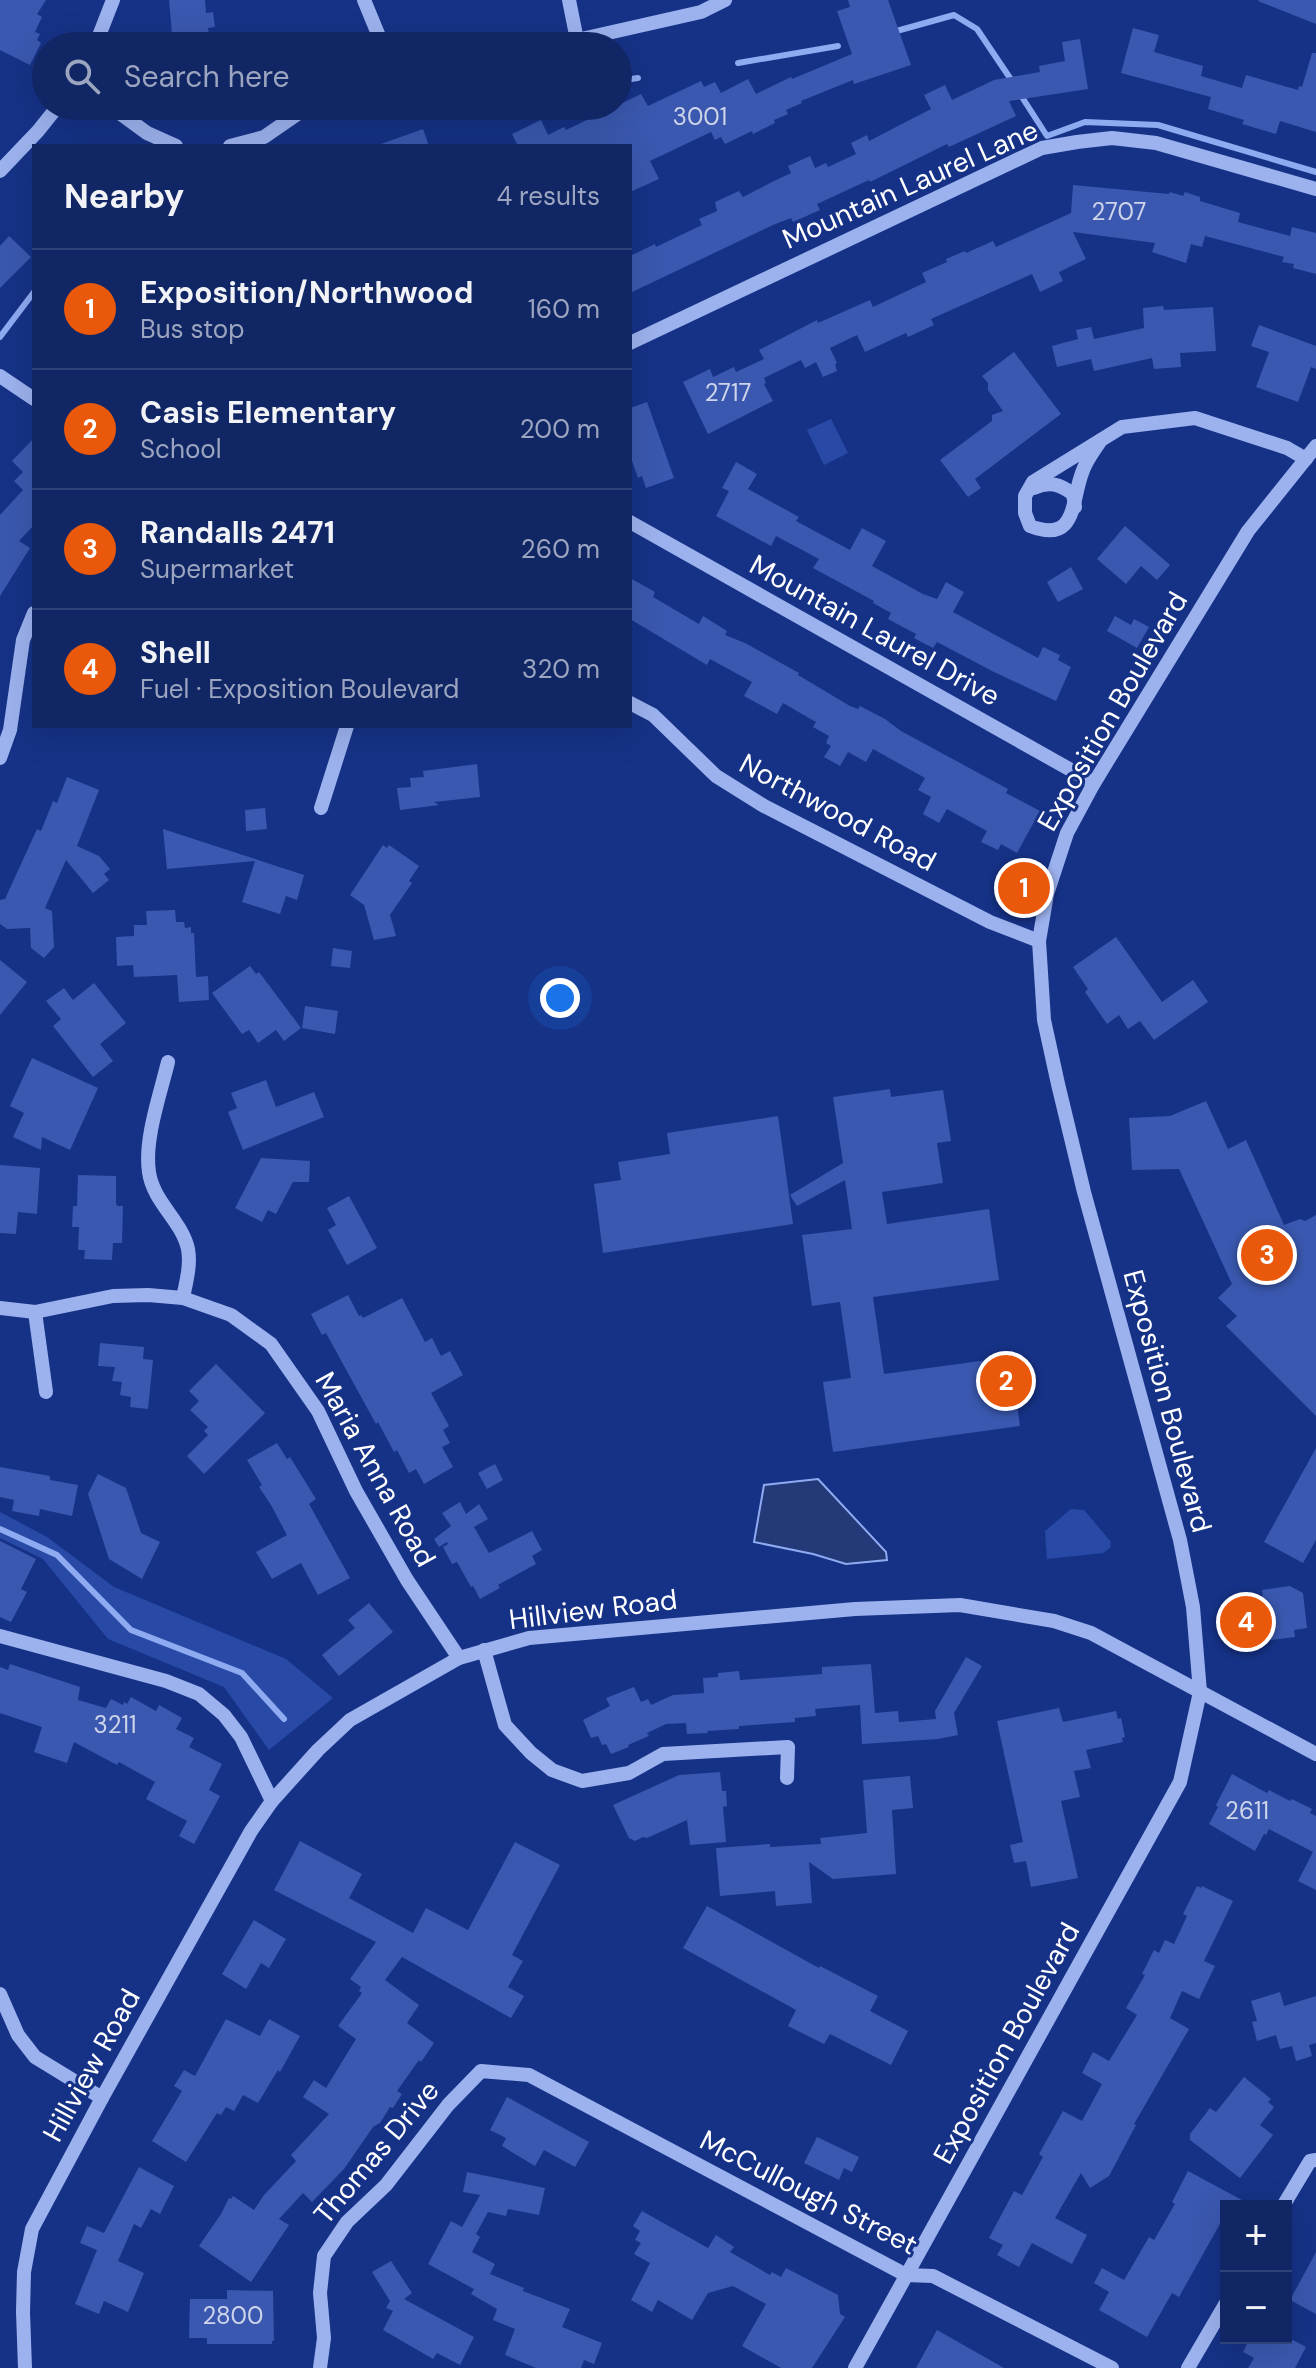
<!DOCTYPE html>
<meta charset="utf-8">
<style>
:root{--surface:#102665;--page:#1e326e;--text:#f1f3f6;--muted:#9ca5bf;--line:#304379;--accent:#ea580c}
body{margin:0;font-family:"DM Sans",sans-serif;background:var(--page);color:var(--text)}
.controls{position:absolute;right:24px;bottom:24px;display:grid;overflow:hidden;border-radius:0px;box-shadow:0 8px 32px #0002}
.controls button{width:72px;height:72px;display:grid;place-items:center;padding:0;border:0;border-bottom:2px solid var(--line);background:var(--surface);color:var(--text);font:40px sans-serif}
.you{position:absolute;left:560px;top:998px;width:28px;height:28px;margin:-20px;border:6px solid #fff;border-radius:50%;background:#1a73e8;box-shadow:0 0 0 12px #1a73e833}
.badge{display:grid;place-items:center;width:52px;height:52px;border-radius:50%;background:var(--accent);color:#fff;font-size:26px;font-weight:700}
.pin{position:absolute;translate:-50% -50%;border:4px solid #fff;box-shadow:0 2px 8px #0006}
.list{margin:0;padding:0;list-style:none}
h2{display:flex;justify-content:space-between;align-items:center;height:104px;margin:0;padding:0 32px;font-size:34px}
h2 small{font-size:26px;font-weight:400;color:var(--muted)}
.list li{display:grid;grid-template-columns:52px 1fr auto;gap:24px;align-items:center;box-sizing:border-box;height:120px;padding:0 32px;border-top:2px solid var(--line)}
.list b{display:block;font-size:30px;white-space:nowrap}
.list p{margin:0;font-size:26px;white-space:nowrap;color:var(--muted)}
.list em{font-size:26px;font-style:normal;color:var(--muted)}
.icon{flex:none;width:44px;height:44px;fill:none;stroke:currentColor;stroke-width:2;stroke-linecap:round;stroke-linejoin:round}
.map{position:relative;flex:none;width:1316px;height:2368px;overflow:hidden}
.search{position:absolute;background:var(--surface);box-shadow:0 8px 32px #0002;left:32px;top:32px;width:600px;height:88px;display:flex;align-items:center;gap:20px;box-sizing:border-box;padding:0 28px;border-radius:44px;color:var(--muted);font-size:30px}
.panel{position:absolute;background:var(--surface);box-shadow:0 8px 32px #0002;left:32px;top:144px;width:600px;height:584px;border-radius:0px}
.map>svg:first-child{display:block}
.green{fill:#284aa6}
.water{fill:#233978;stroke:#8eaaf1;stroke-width:2}
.lines{fill:none;stroke-linecap:round;stroke-linejoin:round}
.stream{stroke:#8eaaf1;stroke-width:6}
.building{fill:#3a58af}
.minor{stroke:#9cb2ee;stroke-width:14}
.labels{text-anchor:middle;stroke-width:6;stroke-linejoin:round;paint-order:stroke}
.number-label{font-size:24px;fill:#ced5eb}
.street-label{font-size:28px;fill:#fff;stroke:#163287}
</style>
<div class="map">
<svg width="1316" height="2368" viewBox="0 0 1316 2368">
<rect width="100%" height="100%" fill="#163287"/>
<!-- green -->
<g class="green">
<path d="M831,419L848,453L824,465L807,430Z"/>
<path d="M1071,1509L1084,1510L1111,1542L1110,1548L1103,1553L1047,1559L1045,1531Z"/>
<path d="M0,1512L47,1537L114,1587L286,1659L333,1698L269,1750L224,1687L108,1639L43,1559L0,1538Z"/>
</g>
<!-- water -->
<path class="water" d="M818,1479L886,1552L887,1560L846,1564L813,1554L754,1542L764,1485Z"/>
<g class="lines">
<!-- stream -->
<g class="stream">
<path d="M893,32L954,15L977,29L1012,81"/>
<path d="M738,63L838,46"/>
<path d="M618,81L638,78"/>
<path d="M1020,94L1047,136L1085,122L1158,125L1316,172"/>
<path d="M432,116L493,106"/>
<path d="M0,337L34,292"/>
<path d="M0,1529L57,1555L131,1630L242,1673L284,1719"/>
</g>
</g>
<!-- building -->
<g class="building">
<path d="M0,0H46L37,14L42,17L35,32L40,34L37,40L41,43L30,65L0,50Z"/>
<path d="M169,0H205L206,13L213,12L215,27L208,28L210,46H173Z"/>
<path d="M848,0H888L911,65L854,84L853,80L801,101L802,103L786,110L788,114L774,120L775,123L753,134L752,131L725,144L721,137L715,140L711,132L650,161L659,179L630,192V146H518L512,134L541,120L548,135L564,127L566,130L641,94L648,106L701,81L704,87L715,82L721,93L748,79L756,94L791,77L792,79L852,54L837,11L850,7Z"/>
<path d="M1259,0H1316V24L1258,1Z"/>
<path d="M1133,28L1159,35L1154,52L1203,66L1201,76L1242,88L1246,75L1298,90L1299,86L1302,87L1312,53H1316V132L1280,121L1276,134L1242,124L1244,120L1208,109L1211,97L1121,73Z"/>
<path d="M1080,39L1088,89L1009,101L1016,116L949,147L947,144L870,182L869,180L817,204L820,210L793,222L791,218L773,225L630,293V256L655,244L656,247L702,225L699,219L717,211L715,202L739,191L743,197L774,181L791,173L788,166L810,156L815,168L826,163L828,167L856,154L851,143L867,135L869,141L931,109L924,95L945,85L952,100L994,80L1040,72L1039,66L1065,61L1062,42Z"/>
<path d="M423,129L429,146H382L381,144Z"/>
<path d="M1073,185L1169,194L1170,192L1183,196L1185,192L1200,197V201L1240,213L1238,222L1290,236L1292,227L1316,233V274L1293,268L1294,264L1282,262L1284,257L1205,236L1202,247L1191,244L1186,263L1152,252L1155,243L1073,232L1086,259L1059,272L1063,281L1040,292L1032,274L931,319L934,325L908,337L906,333L865,352L857,335L830,348L837,363L835,364L837,371L823,377L816,362L805,368L801,360L764,378L766,383L764,384L773,401L708,434L683,382L710,369L713,377L734,367L736,372L764,359L759,350L817,320L818,323L870,300L873,307L926,282L922,273L947,262L946,259L965,251L966,253L993,241L996,247L1071,213Z"/>
<path d="M9,236L31,257L0,288V246Z"/>
<path d="M1163,306L1164,310L1213,307L1216,351L1180,353L1181,367L1154,369L1152,358L1094,371L1091,359L1057,367L1052,346L1078,339L1076,330L1091,327L1094,339L1144,328L1143,308Z"/>
<path d="M1259,325L1316,346V369L1311,367L1298,402L1256,387L1269,352L1251,346Z"/>
<path d="M1014,352L1061,414L975,479L981,488L968,497L940,460L992,421V415L1003,411L988,390V383L982,376Z"/>
<path d="M647,402L674,478L646,488L642,476L638,478L630,455V408Z"/>
<path d="M34,438V525L19,541L30,548L0,596V515L23,490L14,481L23,472L12,461Z"/>
<path d="M736,462L757,474L748,489L799,517L796,521L850,550L862,528L886,541L872,566L923,594L937,599L946,582L964,592L953,612L1038,658L1043,647L1060,655L1058,660L1071,667L1056,701L994,672L937,642L933,648L914,638L916,634L888,619L891,613L873,603L874,601L813,568L819,559L776,536L771,546L716,516L729,491L722,488Z"/>
<path d="M1125,526L1170,565L1157,580L1141,566L1126,584L1097,559Z"/>
<path d="M1071,567L1083,589L1058,602L1047,582Z"/>
<path d="M630,578L655,592L653,597L699,624L703,616L727,631L725,635L745,643L799,673L798,675L850,706L858,709L860,706L885,719L901,731L1008,789L1006,793L1040,811L1017,853L1001,844L998,850L981,842L987,831L947,809L939,823L923,814L931,797L918,790L925,778L873,749L866,762L848,752L840,766L824,757L831,746L826,743L829,736L813,727L816,722L783,703L777,714L744,696L752,682L710,659L707,665L630,619Z"/>
<path d="M1115,616L1131,625L1134,619L1149,627L1137,648L1107,631Z"/>
<path d="M477,764L480,797L434,802L439,805L400,810L397,788L411,787L410,778L424,777L423,771Z"/>
<path d="M67,777L99,790L77,846L99,856L110,869L104,874L109,880L93,893L66,860L45,908L52,911L54,947L44,958L31,948L30,928L7,929L0,924V900L5,899L37,829L41,831L53,801L57,803Z"/>
<path d="M265,808L267,829L246,831L245,810Z"/>
<path d="M163,829L304,875L297,900L286,896L280,914L242,902L255,861L167,869Z"/>
<path d="M383,845L387,848L389,845L419,866L409,881L412,883L390,915L396,936L374,940L364,905L350,895Z"/>
<path d="M175,910L176,922H184L185,928L191,927V933H194L196,977L208,976L209,1000L179,1002L177,975L134,977L133,965L117,966L116,937L134,936V925H147L146,911Z"/>
<path d="M1116,937L1162,1002L1193,980L1208,1002L1154,1040L1140,1021L1128,1029L1119,1015L1107,1024L1085,992L1088,989L1073,967Z"/>
<path d="M333,948L352,951L350,968L331,966Z"/>
<path d="M0,960L27,982L0,1015Z"/>
<path d="M250,966L256,974L259,972L301,1028L284,1041L276,1030L258,1043L249,1030L242,1034L212,993Z"/>
<path d="M94,983L126,1023L100,1044L113,1061L93,1077L53,1026L61,1019L46,1001L64,988L73,1000Z"/>
<path d="M305,1006L338,1011L335,1034L302,1028Z"/>
<path d="M32,1058L98,1088L70,1150L42,1137L41,1150L13,1137L24,1113L10,1106Z"/>
<path d="M266,1080L276,1107L314,1092L324,1117L243,1150L228,1112L237,1108L231,1093Z"/>
<path d="M890,1089L891,1097L943,1090L951,1141L937,1143L943,1183L882,1192L887,1224L989,1209L999,1280L873,1297L884,1374L1010,1357L1020,1426L833,1452L823,1382L851,1378L840,1302L812,1306L802,1235L852,1229L845,1180L797,1206L790,1195L843,1163L833,1097Z"/>
<path d="M1206,1101L1228,1149L1246,1140L1284,1225L1300,1219L1305,1221L1316,1215V1416L1226,1326L1237,1316L1218,1298L1232,1284L1179,1169L1132,1170L1129,1118L1170,1116Z"/>
<path d="M778,1116L793,1224L603,1253L594,1184L621,1180L618,1162L670,1154L667,1133Z"/>
<path d="M261,1158L310,1161L309,1182H293L276,1214L268,1210L262,1222L235,1208Z"/>
<path d="M0,1165L40,1168L37,1214L18,1212L16,1234L0,1233Z"/>
<path d="M78,1175L116,1176V1203L117,1206H123L122,1243H113L112,1260L84,1259L85,1250H78L79,1227H72L73,1206H77Z"/>
<path d="M349,1196L377,1248L347,1265L328,1230L336,1225L327,1208Z"/>
<path d="M348,1295L359,1316L361,1315L363,1318L402,1298L425,1342L432,1338L441,1356L450,1351L463,1375L431,1393L449,1426L443,1430L450,1443L442,1447L453,1467L424,1484L416,1469L409,1473L397,1450L394,1452L378,1422L376,1424L326,1333L322,1335L311,1314Z"/>
<path d="M100,1343L144,1347L143,1359L153,1360L148,1409L130,1407L131,1397L120,1395L122,1382L112,1381L115,1367L98,1366Z"/>
<path d="M216,1364L265,1413L204,1474L187,1456L208,1435L204,1431L208,1427L190,1410L199,1401L189,1391Z"/>
<path d="M277,1443L287,1459L290,1457L316,1499L309,1504L350,1578L318,1595L301,1563L272,1579L256,1552L287,1535L271,1505L259,1487L262,1485L247,1460Z"/>
<path d="M1316,1448V1540L1303,1563L1264,1542Z"/>
<path d="M495,1464L503,1480L487,1489L478,1473Z"/>
<path d="M0,1467L50,1476V1480L78,1485L72,1516L40,1509L39,1516L12,1511L14,1500L0,1497Z"/>
<path d="M98,1474L126,1488L141,1533L160,1542L142,1579L109,1559L88,1494Z"/>
<path d="M460,1502L466,1514L479,1504L488,1519L474,1527L489,1553L532,1531L542,1550L532,1556L536,1564L498,1585L500,1588L480,1599L473,1586L471,1587L457,1562L452,1564L443,1547L448,1544L447,1542L439,1547L434,1539L451,1526L442,1513Z"/>
<path d="M0,1541L36,1559L21,1589L27,1592L11,1622L0,1617Z"/>
<path d="M1290,1586L1303,1593L1307,1628L1294,1630L1295,1637L1240,1644L1237,1619L1265,1616L1262,1590Z"/>
<path d="M369,1603L393,1632L339,1676L322,1655L355,1628L348,1620Z"/>
<path d="M966,1657L982,1666L954,1713L958,1735L938,1739L862,1744L860,1705L815,1709L816,1716L795,1718V1722L739,1726V1729L707,1731L708,1733L687,1734L686,1723L666,1724L647,1733L649,1736L628,1745L629,1747L611,1754L606,1744L602,1745L598,1736L591,1738L583,1720L610,1706L606,1698L634,1687L641,1702L648,1699L651,1705L673,1695L704,1693L703,1678L718,1677V1673L739,1671L740,1680L822,1674V1667L871,1664L875,1713L898,1711L899,1722L936,1719L935,1711Z"/>
<path d="M10,1664L80,1687L78,1700L106,1708L111,1699L123,1705L124,1702L127,1704L131,1697L156,1711L159,1705L182,1718L176,1729L194,1738L189,1747L222,1764L209,1790L220,1796L194,1844L179,1836L187,1821L146,1799L155,1782L119,1762L117,1765L74,1742L67,1763L34,1752L42,1727L0,1713V1667L8,1670Z"/>
<path d="M1059,1708L1063,1722L1116,1711L1118,1719L1121,1718L1125,1737L1122,1738L1123,1742L1086,1750L1091,1768L1074,1771L1080,1797L1061,1801L1078,1878L1031,1887L1026,1861L1014,1863L1010,1845L1023,1842L997,1721Z"/>
<path d="M720,1772L722,1791H726L727,1806L723,1807L726,1842L690,1845L687,1820L647,1838L643,1837L635,1841L629,1838L613,1805L679,1775Z"/>
<path d="M1232,1774L1267,1793L1269,1790L1290,1801L1292,1799L1312,1809L1310,1813L1316,1816V1890L1298,1881L1313,1852L1269,1829L1266,1835L1264,1834L1255,1851L1209,1824L1218,1807L1216,1805Z"/>
<path d="M910,1776L913,1808L892,1810L896,1874L833,1879L809,1862L812,1903L776,1906L775,1891L720,1896L716,1848L770,1844V1847L821,1844L820,1838L867,1833L863,1780Z"/>
<path d="M300,1841L362,1874L349,1898L413,1933L426,1908L468,1930L515,1842L560,1865L512,1955L523,1961L508,1987L524,1996L511,2018L402,1957L385,1980L419,2005L407,2023L434,2043L421,2062L419,2060L397,2091L402,2094L393,2108L390,2107L380,2123L373,2127L344,2169L312,2202L303,2193L279,2219L289,2225L251,2282L199,2246L221,2214L229,2198L231,2199L233,2196L254,2210L264,2195L296,2161L291,2155L329,2114L303,2097L314,2080L326,2088L356,2039L338,2026L362,1993L359,1991L361,1987L350,1979L376,1942L274,1890Z"/>
<path d="M1197,1886L1201,1888L1202,1886L1233,1901L1204,1961L1215,1966L1199,1999L1182,1991L1170,2018L1189,2029L1134,2124L1136,2125L1109,2176L1090,2188L1081,2173L1055,2218L1087,2235L1072,2264L1032,2243L1019,2267L997,2255L1003,2245L989,2238L1014,2191L1022,2195L1043,2157L1039,2154L1063,2111L1082,2121L1102,2084L1082,2073L1093,2052L1109,2061L1137,2015L1126,2008L1145,1975L1142,1974L1154,1950L1159,1953L1165,1940L1174,1944L1187,1916L1183,1914Z"/>
<path d="M707,1906L819,1968L820,1966L878,1996L870,2011L908,2031L891,2065L830,2034L824,2044L788,2026L796,2010L683,1948Z"/>
<path d="M254,1920L286,1939L269,1968L261,1963L246,1989L222,1974Z"/>
<path d="M1280,1992L1284,2006L1316,1996V2043L1309,2045L1312,2056L1296,2061L1292,2046L1280,2049L1276,2035L1257,2041L1252,2022L1257,2021L1251,2001Z"/>
<path d="M226,2019L260,2036L269,2019L300,2036L280,2072L278,2070L258,2103L243,2095L234,2111L226,2107L221,2115L217,2113L186,2162L152,2141L182,2091L174,2086L184,2070L195,2076Z"/>
<path d="M1244,2077L1271,2099L1268,2102L1274,2107L1260,2125L1273,2135L1240,2178L1190,2140V2134L1210,2108L1216,2112Z"/>
<path d="M507,2097L589,2142L575,2167L544,2150L535,2166L502,2146L506,2138L490,2130Z"/>
<path d="M817,2137L859,2157L852,2172L844,2168L839,2180L804,2163Z"/>
<path d="M139,2167L174,2186L160,2214L151,2209L141,2228L134,2224L118,2261L144,2273L128,2312L104,2301L99,2314L75,2304L97,2250L80,2243L87,2226L104,2233Z"/>
<path d="M1188,2171L1253,2206H1226V2213L1179,2297L1172,2293L1147,2337L1099,2310L1109,2292L1094,2283L1102,2268L1124,2280L1149,2237L1154,2240L1175,2204L1172,2202Z"/>
<path d="M467,2172L545,2188L539,2215L508,2209L506,2216L488,2212L476,2234L480,2237L472,2252L495,2264L490,2274L524,2288L523,2291L570,2309L562,2327L602,2343L594,2364L584,2360L581,2368H536L505,2355L515,2329L493,2320L497,2309L471,2294L474,2289L428,2264L451,2221L462,2227L480,2195L463,2192Z"/>
<path d="M642,2211L708,2248L716,2235L734,2247L730,2252L770,2275L772,2272L781,2277L786,2268L838,2295L840,2314L845,2317L812,2368H781L742,2346L766,2304L733,2286L708,2293L692,2320L658,2300L652,2312L631,2300L650,2263L634,2254L641,2243L635,2240L640,2231L633,2226Z"/>
<path d="M1316,2252V2314L1290,2300Z"/>
<path d="M391,2261L412,2293L404,2299L474,2337L460,2365L437,2353L433,2359L383,2330L393,2311L386,2308L390,2301L372,2272Z"/>
<path d="M227,2290L273,2291L274,2341H272V2344H207V2338H189L190,2299H227Z"/>
<path d="M937,2330L944,2334L1004,2368H916Z"/>
<path d="M1250,2338H1289L1306,2347L1295,2368H1248L1254,2358L1243,2352Z"/>
</g>
<g class="lines">
<!-- minor -->
<g class="minor">
<path d="M364,0L383,46"/>
<path d="M569,0L577,40"/>
<path d="M95,46L113,0"/>
<path d="M503,46L577,40L701,12L725,0"/>
<path d="M110,106L147,133L176,146"/>
<path d="M230,146L264,137L309,106"/>
<path d="M0,171L38,131L58,106"/>
<path d="M630,343L1042,148L1077,142L1112,138L1156,143L1316,189"/>
<path d="M0,376L34,399"/>
<path d="M1101,440C1094,451 1086,460 1082,473C1071,502 1077,544 1030,526L1025,513V496L1033,482L1122,427L1195,418L1287,448L1306,459"/>
<path d="M1034,488C1049,481 1060,484 1073,494L1075,507"/>
<path d="M630,522L1094,783"/>
<path d="M630,703L653,715L716,776L764,806L990,922L1039,941"/>
<path d="M0,758L10,730L23,640L34,613"/>
<path d="M321,808L347,726"/>
<path d="M168,1062C160,1095 144,1140 149,1172C153,1202 182,1221 188,1249C191,1266 186,1282 183,1298"/>
<path d="M0,1308L35,1312L113,1296L148,1295L183,1298L231,1315L271,1344L318,1411L356,1491L407,1580L459,1658"/>
<path d="M35,1312L46,1392"/>
<path d="M0,1636L166,1681L199,1694L224,1715L241,1737L272,1801"/>
<path d="M484,1650L505,1725L531,1753L552,1770L582,1781L629,1773L663,1754L788,1747L787,1778"/>
<path d="M0,1994L18,2035L35,2057L102,2098"/>
<path d="M1283,2206L1310,2161L1316,2160"/>
<path d="M25,2368L23,2312L24,2272L32,2229L102,2098L251,1831L272,1801L318,1750L350,1720L459,1658L529,1638L855,1609L960,1605L1054,1621L1091,1633L1316,1754"/>
<path d="M320,2368L324,2338L320,2293L324,2256L347,2222L386,2185L448,2105L481,2071L529,2075L906,2275L933,2276L1112,2368"/>
<path d="M855,2368L1180,1782L1200,1692L1193,1607L1180,1540L1084,1192L1058,1084L1044,1020L1039,941L1047,894L1067,833L1094,783L1248,531L1316,446"/>
<path d="M1188,2368L1226,2303"/>
</g>
</g>
<g class="labels">
<!-- number labels -->
<g class="number-label">
<text x="700" y="125">3001</text>
<text x="1119" y="220">2707</text>
<text x="728" y="401">2717</text>
<text x="115" y="1733">3211</text>
<text x="1247" y="1819">2611</text>
<text x="233" y="2324">2800</text>
</g>
<!-- street labels -->
<g class="street-label">
<text transform="translate(910 184) rotate(-24)" y="10">Mountain Laurel Lane</text>
<text transform="translate(875 630) rotate(29)" y="10">Mountain Laurel Drive</text>
<text transform="translate(1112 711) rotate(-60)" y="10">Exposition Boulevard</text>
<text transform="translate(838 812) rotate(28)" y="10">Northwood Road</text>
<text transform="translate(1168 1401) rotate(75)" y="10">Exposition Boulevard</text>
<text transform="translate(376 1469) rotate(61)" y="10">Maria Anna Road</text>
<text transform="translate(593 1609) rotate(-7)" y="10">Hillview Road</text>
<text transform="translate(1006 2043) rotate(-61)" y="10">Exposition Boulevard</text>
<text transform="translate(91 2065) rotate(-61)" y="10">Hillview Road</text>
<text transform="translate(376 2152) rotate(-50)" y="10">Thomas Drive</text>
<text transform="translate(809 2192) rotate(27)" y="10">McCullough Street</text>
</g>
</g>
</svg>
<div class="controls">
<button>+</button>
<button>−</button>
</div>
<div class="you"></div>
<div class="pin badge" style="left:1024px;top:888px">1</div>
<div class="pin badge" style="left:1006px;top:1381px">2</div>
<div class="pin badge" style="left:1267px;top:1255px">3</div>
<div class="pin badge" style="left:1246px;top:1622px">4</div>
<div class="search"><svg class="icon" aria-label="search" viewBox="0 0 24 24"><circle cx="10" cy="10" r="6"/><path d="M15 15l6 6"/></svg>Search here</div>
<section class="panel">
<h2>Nearby<small>4 results</small></h2>
<ul class="list">
<li><span class="badge">1</span><div><b>Exposition/Northwood</b><p>Bus stop</p></div><em>160 m</em></li>
<li><span class="badge">2</span><div><b>Casis Elementary</b><p>School</p></div><em>200 m</em></li>
<li><span class="badge">3</span><div><b>Randalls 2471</b><p>Supermarket</p></div><em>260 m</em></li>
<li><span class="badge">4</span><div><b>Shell</b><p>Fuel · Exposition Boulevard</p></div><em>320 m</em></li>
</ul>
</section>
</div>
